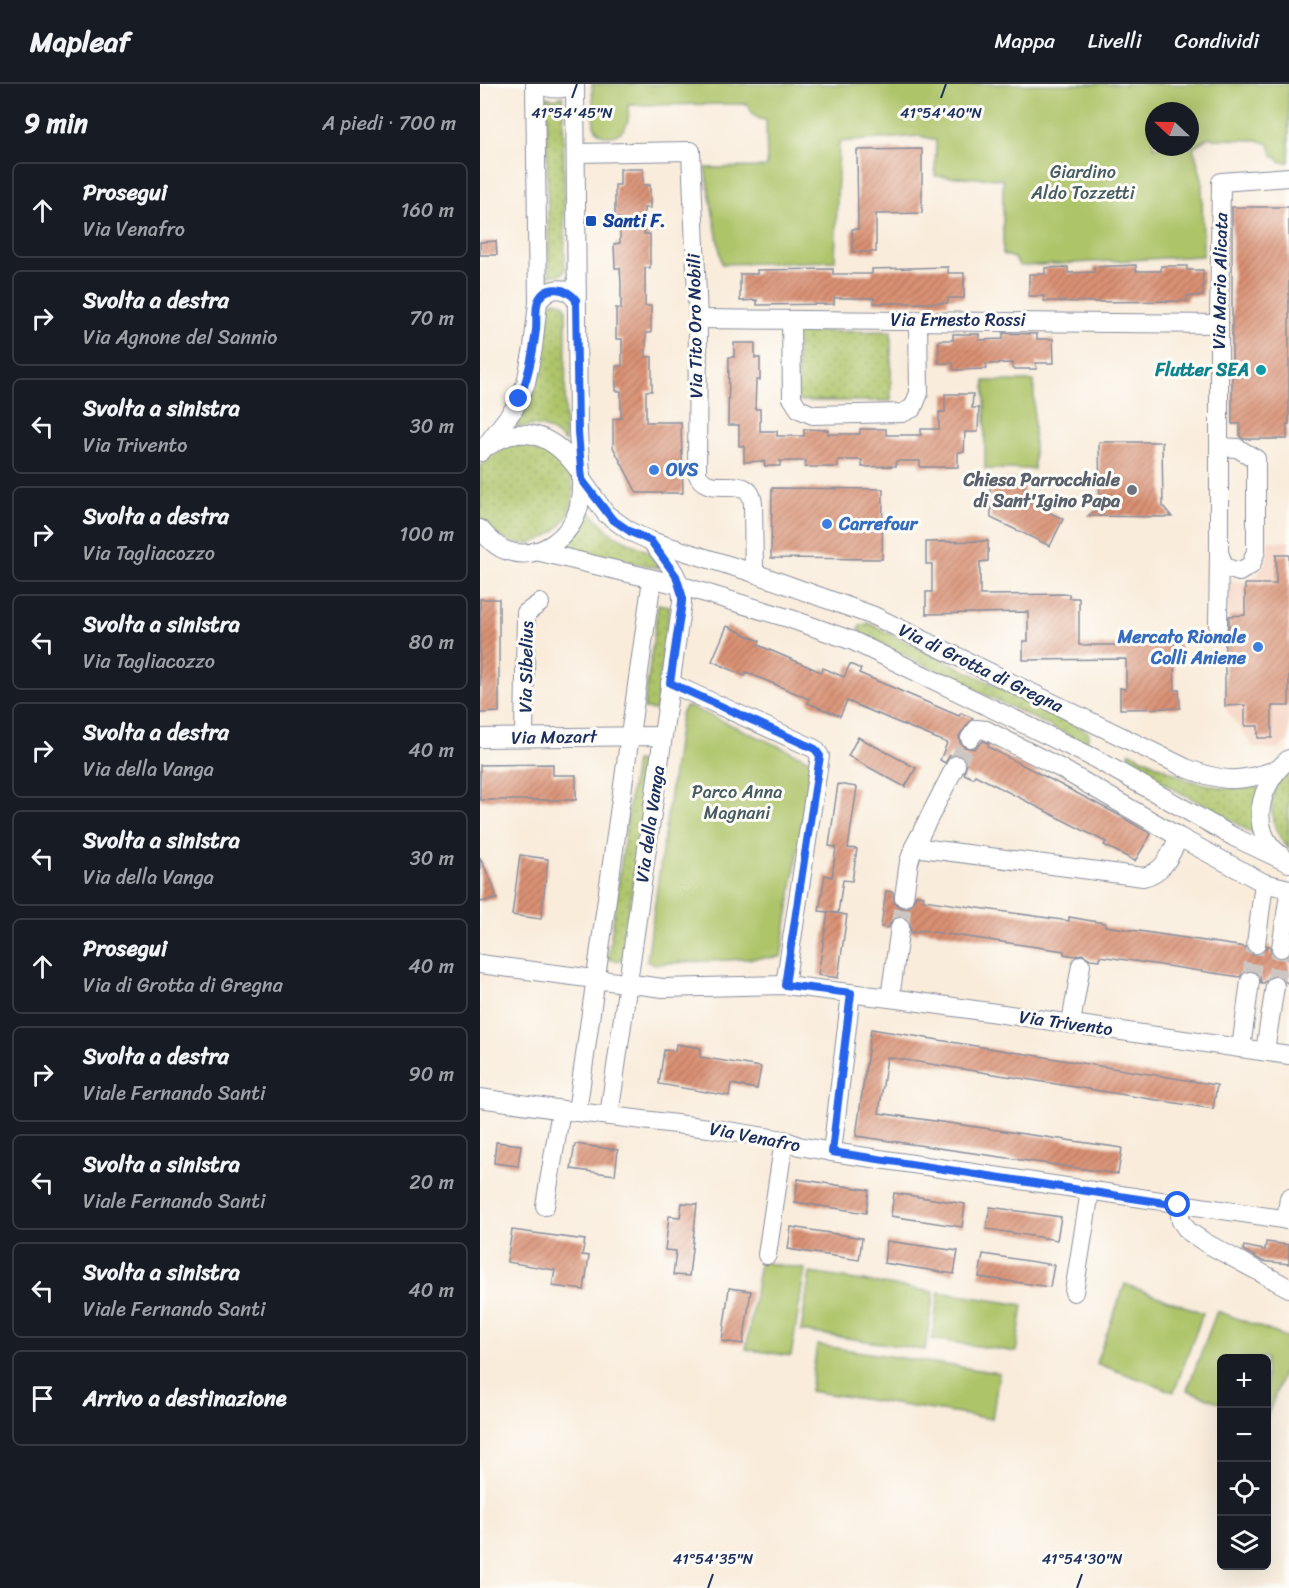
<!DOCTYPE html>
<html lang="it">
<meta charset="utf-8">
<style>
:root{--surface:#171b24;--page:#242831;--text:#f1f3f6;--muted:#9ea1a6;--line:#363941}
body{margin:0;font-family:Sriracha,sans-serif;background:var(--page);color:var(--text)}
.controls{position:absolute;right:18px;bottom:18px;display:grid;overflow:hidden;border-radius:9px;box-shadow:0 6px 24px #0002}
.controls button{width:54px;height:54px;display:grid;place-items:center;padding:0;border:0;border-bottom:2px solid var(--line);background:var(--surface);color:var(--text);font:30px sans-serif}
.compass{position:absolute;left:665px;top:18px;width:54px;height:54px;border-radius:50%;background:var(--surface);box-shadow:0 6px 24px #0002;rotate:292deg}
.stop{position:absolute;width:18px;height:18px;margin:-14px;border:4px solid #2563eb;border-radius:50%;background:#fff}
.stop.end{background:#2563eb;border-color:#fff;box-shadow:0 2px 6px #0008}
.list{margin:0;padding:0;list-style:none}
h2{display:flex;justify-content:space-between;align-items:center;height:78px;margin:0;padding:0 24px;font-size:26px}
h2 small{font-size:20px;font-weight:400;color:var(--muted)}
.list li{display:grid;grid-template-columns:39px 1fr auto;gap:18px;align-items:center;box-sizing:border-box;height:96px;margin:0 12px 12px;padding:0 12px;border:2px solid var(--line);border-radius:9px}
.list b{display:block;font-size:22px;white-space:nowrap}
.list p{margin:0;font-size:20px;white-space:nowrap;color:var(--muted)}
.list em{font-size:20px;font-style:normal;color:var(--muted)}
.icon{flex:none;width:33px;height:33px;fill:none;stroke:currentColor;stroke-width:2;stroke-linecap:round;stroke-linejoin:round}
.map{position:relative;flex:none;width:809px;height:1504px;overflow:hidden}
header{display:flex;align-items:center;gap:36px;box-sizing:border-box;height:84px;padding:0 30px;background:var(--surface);border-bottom:2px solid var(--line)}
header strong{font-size:28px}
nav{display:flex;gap:33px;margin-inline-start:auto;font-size:21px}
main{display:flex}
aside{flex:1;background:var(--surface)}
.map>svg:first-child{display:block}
.built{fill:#f5d3c1}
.grass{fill:url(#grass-dots);stroke:#647a64;stroke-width:1.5}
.green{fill:#aec469;stroke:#647a64;stroke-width:1.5;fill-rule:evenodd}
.building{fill:url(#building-hatch)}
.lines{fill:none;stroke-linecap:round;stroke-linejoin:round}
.minor-tunnel{stroke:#cdc6c2;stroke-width:18;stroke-dasharray:18 9;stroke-linecap:butt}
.minor-casing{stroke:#8a8e9c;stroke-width:20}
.minor{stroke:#fff;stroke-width:18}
.route{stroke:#2563eb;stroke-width:8}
.ticks{fill:none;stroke:#1b2f5e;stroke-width:2}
.transit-dot{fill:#1a4fb4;stroke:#fdfcf7;stroke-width:2}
.culture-dot{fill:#0f9aa8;stroke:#fdfcf7;stroke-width:2}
.shop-dot{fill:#3f7fe0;stroke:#fdfcf7;stroke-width:2}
.worship-dot{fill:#6b7280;stroke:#fdfcf7;stroke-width:2}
.labels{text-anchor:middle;stroke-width:6;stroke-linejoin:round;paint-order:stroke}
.park-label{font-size:18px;fill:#475c61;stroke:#fdfcf7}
.transit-label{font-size:18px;font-weight:bold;fill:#164399;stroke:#fdfcf7;text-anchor:start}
.street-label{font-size:18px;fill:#1b2f5e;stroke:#fdfcf7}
.culture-label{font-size:18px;font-weight:bold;fill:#0d838f;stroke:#fdfcf7;text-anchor:end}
.shop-label{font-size:18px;font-weight:bold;fill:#366cbe;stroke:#fdfcf7;text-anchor:start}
.worship-label{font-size:18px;font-weight:bold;fill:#5b616d;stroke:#fdfcf7;text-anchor:end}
.ticks-label{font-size:15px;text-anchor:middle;fill:#1b2f5e;stroke:#fdfcf7;stroke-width:6;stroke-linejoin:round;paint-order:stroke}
</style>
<header>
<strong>Mapleaf</strong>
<nav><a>Mappa</a><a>Livelli</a><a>Condividi</a></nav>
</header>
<main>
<aside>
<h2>9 min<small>A piedi · 700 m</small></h2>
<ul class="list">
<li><svg class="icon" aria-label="ahead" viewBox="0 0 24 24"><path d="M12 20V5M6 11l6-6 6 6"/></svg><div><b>Prosegui</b><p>Via Venafro</p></div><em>160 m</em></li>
<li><svg class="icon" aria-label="right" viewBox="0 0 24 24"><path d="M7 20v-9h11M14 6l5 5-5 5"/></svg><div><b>Svolta a destra</b><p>Via Agnone del Sannio</p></div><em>70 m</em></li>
<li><svg class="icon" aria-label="left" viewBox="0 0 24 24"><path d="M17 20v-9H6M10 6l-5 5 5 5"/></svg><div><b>Svolta a sinistra</b><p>Via Trivento</p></div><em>30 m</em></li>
<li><svg class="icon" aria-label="right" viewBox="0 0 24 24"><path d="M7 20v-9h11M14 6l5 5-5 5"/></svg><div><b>Svolta a destra</b><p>Via Tagliacozzo</p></div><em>100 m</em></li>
<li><svg class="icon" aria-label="left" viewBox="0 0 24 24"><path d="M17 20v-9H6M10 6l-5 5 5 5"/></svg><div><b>Svolta a sinistra</b><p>Via Tagliacozzo</p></div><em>80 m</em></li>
<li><svg class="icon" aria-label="right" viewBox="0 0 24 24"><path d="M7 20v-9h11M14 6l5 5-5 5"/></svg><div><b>Svolta a destra</b><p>Via della Vanga</p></div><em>40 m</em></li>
<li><svg class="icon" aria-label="left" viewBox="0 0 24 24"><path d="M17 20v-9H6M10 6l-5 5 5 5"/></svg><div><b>Svolta a sinistra</b><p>Via della Vanga</p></div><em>30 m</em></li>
<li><svg class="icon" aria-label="ahead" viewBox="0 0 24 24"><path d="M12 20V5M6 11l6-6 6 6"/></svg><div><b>Prosegui</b><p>Via di Grotta di Gregna</p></div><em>40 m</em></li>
<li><svg class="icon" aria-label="right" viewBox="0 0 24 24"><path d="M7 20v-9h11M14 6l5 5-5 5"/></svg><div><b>Svolta a destra</b><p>Viale Fernando Santi</p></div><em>90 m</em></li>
<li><svg class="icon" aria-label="left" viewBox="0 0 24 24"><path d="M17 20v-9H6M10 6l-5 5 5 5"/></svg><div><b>Svolta a sinistra</b><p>Viale Fernando Santi</p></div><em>20 m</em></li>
<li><svg class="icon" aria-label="left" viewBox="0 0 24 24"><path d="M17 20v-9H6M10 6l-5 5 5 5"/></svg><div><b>Svolta a sinistra</b><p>Viale Fernando Santi</p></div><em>40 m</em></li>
<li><svg class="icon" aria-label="arrive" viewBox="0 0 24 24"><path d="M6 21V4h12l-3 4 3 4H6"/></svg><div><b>Arrivo a destinazione</b></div></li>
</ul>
</aside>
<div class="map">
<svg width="809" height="1504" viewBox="0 0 809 1504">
<defs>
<pattern id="grass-dots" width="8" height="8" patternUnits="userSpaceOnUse" patternTransform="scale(1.5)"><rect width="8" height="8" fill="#aec469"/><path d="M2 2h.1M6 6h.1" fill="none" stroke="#8da05a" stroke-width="1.8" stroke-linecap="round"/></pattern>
<pattern id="building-hatch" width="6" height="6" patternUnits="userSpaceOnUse" patternTransform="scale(1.5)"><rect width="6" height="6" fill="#da9173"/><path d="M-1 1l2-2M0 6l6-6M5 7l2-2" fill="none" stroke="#b07762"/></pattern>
</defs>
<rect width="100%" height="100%" fill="#fdfcf7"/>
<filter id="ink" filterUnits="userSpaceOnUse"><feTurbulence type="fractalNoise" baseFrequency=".0167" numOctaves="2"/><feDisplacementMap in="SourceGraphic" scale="12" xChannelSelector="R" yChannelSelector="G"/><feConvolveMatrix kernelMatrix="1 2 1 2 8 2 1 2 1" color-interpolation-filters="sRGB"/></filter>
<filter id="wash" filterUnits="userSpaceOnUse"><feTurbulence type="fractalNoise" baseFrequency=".008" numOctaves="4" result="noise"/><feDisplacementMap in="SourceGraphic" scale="24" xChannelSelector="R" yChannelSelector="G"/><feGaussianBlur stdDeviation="1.35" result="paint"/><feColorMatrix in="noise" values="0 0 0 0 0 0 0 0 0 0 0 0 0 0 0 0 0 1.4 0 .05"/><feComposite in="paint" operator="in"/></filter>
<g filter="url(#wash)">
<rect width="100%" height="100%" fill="#f9ecdb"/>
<!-- built -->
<path class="built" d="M788,457H809V655L799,665L774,664L747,627L748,498H764L777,492L787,474Z"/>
<!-- grass -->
<g class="grass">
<path d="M83,12L85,185L82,190L69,192L66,13L74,15Z"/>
<path d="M75,217L83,219L86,224L85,358C68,342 59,339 35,344C60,308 66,267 68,224L71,219Z"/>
<path d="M411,247V317H317V248Z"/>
<path d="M37,359C53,358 62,363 74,372C127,411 61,490 13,447C8,443 3,439 0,434V384C9,369 21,363 37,359Z"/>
<path d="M107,425L132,450L169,468L179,484L85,465V463L101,445Z"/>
<path d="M178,520L190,522L176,626L164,625Z"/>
<path d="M388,539L601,643L609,649L607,657H600L383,551L379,545L380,542Z"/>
<path d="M650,668L708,696L743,704L778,703L782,755L741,730L645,679Z"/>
<path d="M155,677L170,679L142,877L128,875Z"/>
<path d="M809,689V765C790,744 782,709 809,689Z"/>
</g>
<!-- green -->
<g class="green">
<path d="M112,0H809V78H801L793,71L789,60L778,56L734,55L729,53L713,63L722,94L723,172L540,182L534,174L523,170V95L455,92L456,56L441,52L359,58L355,177L242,180L225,84L287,83L286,36C275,35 272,30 268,20L148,21C148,27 150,34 147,40C140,55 120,57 114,41ZM674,27H710V63H674Z"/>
<rect x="505" y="297" width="49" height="88"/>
<path d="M205,623H211L332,677L301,873L173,880L167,877L201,630Z"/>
<path d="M280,1178L325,1185L311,1272L266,1265Z"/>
<path d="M330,1189L454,1208L445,1266L321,1247Z"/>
<path d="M645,1200L723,1229L694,1308L616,1279Z"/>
<path d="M459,1208L543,1221L536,1268L452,1255Z"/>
<path d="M737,1227L809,1254V1273L787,1333L786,1274H742L741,1319L707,1306Z"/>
<path d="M337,1261L519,1289L512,1335L330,1307Z"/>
</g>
<g id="blocks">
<!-- building -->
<g class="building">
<path d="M442,65V129L396,130V168H373L372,145H378L377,66Z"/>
<path d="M140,85H163V101H170V124H164V150H170V184H165V222H171V249H166V273H172V307H166V338H201L203,409H157L133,363V335L141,334V307H136V282H142V255H136V224L141,225V199L140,184H135L134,160L140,159V134H135V101H140Z"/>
<path d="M752,123H809V340H807V355H764L760,353V340H752Z"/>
<path d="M16,157L17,171H0V158Z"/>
<path d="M656,181V187H681V182H707V186H723V212H707V217L615,218L564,217V212H549V190H565V184L588,183V189L614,188V183Z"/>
<path d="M468,183V189H484V214H468V219H394V214H354V220L277,221V216L260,217V190H277V186L353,185V190H392V185Z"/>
<path d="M523,249L557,250V255H573L574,279H556L557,285H533V279L506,280L507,285L474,286L473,279H459V256H473V250H499V256L523,255Z"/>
<path d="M254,259H275V274H280V296H276L275,325H280V347H297V352H324V345L348,346V350H380V345H406V351H441V345H459V328H465V310H493L492,324H499L498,348H485L484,368H478V383H440V377H416V382L382,383V376H358V383H325L326,377H300V382H285L284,377L264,378V362H259V341H248L249,273H254Z"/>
<path d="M619,358H682L683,422L692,433L608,432L620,422Z"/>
<path d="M544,395V416L583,435L570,462L511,434L510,396Z"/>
<path d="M292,404L403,405L402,475L291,474Z"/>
<path d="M508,457V477L500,478V511L589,510V514H599V561H650V555L690,554V559H700V572H694L695,606H699L700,624L640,625V604L646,605V575L543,576V557H548V528L446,530V508H452V480H446V458Z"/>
<path d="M796,471H809V622H792V654H778V642H765V621L745,622V550L749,542V532L765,531V500H796Z"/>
<path d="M0,515H19V628L0,629Z"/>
<path d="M247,542L280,557L278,561L341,588L343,584L364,593L370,580L381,585L379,589L479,632L481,629L493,634L479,652L480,659L484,663L494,665L503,657L509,660L508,663L635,729L671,750L655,777L624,761L626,758L495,691L493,694L484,690L487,680L485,674L481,671H470L465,679L460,676L467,659L367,617L360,632L328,619L329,615L266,588L265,592L232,577Z"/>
<path d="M378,653L436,684L425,703L368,672Z"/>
<path d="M73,680V691H96V716H0V681Z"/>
<path d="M358,700L377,703L368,764L377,765L372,797L363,796L358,829L339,827L345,791L352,793L356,763L349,762Z"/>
<path d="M40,771L68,775L61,835L32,831Z"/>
<path d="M0,774L13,801L17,815L0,818Z"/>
<path d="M406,807L413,808L414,818L422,824H428L432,820L436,811L444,812L443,816L589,837V833L612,837L625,839V842L765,863L769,869L774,871L781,870L787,862H790L791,869L795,873L800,875L809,872V900L796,891L790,892L784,899H781L780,892L772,886L765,887L760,893L620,872V876L610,875L602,870L595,872L584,870V867L439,846L438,849L431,848L430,838L426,834L421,832L412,836L408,844L401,843Z"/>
<path d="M348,828L367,831L358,894L338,891Z"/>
<path d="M391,945L737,1001L733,1025L407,973L399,1029L642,1064L638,1090L376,1052Z"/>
<path d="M196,960L221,964L220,973L281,983L277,1005L251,1000L249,1012L179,1000L184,966L195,967Z"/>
<path d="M16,1058L41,1061L38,1082L14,1079Z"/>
<path d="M95,1060L138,1066L135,1091L91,1085Z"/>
<path d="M318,1095L389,1106L386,1129L315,1118Z"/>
<path d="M414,1109L485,1120L482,1143L411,1132Z"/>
<path d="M202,1119L217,1120L209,1192L193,1191L196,1167L185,1166L189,1132L200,1133Z"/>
<path d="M510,1123L581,1133L577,1156L506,1145Z"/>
<path d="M311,1143L382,1154L379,1176L308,1165Z"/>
<path d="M32,1146L105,1156L102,1171L109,1172L104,1206L72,1202L75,1186L27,1178Z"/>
<path d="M407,1157L478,1167L474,1190L404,1179Z"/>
<path d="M786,1158L809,1161V1180L782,1177L763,1166L764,1162L785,1166Z"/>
<path d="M503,1170L574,1181L570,1203L499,1193Z"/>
<path d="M249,1204L271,1207L263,1260L242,1257Z"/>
</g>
</g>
</g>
<g filter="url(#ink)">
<use href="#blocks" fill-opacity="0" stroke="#8a8e9c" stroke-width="1.5"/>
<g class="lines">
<!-- minor-tunnel -->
<g class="minor-tunnel">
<path d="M476,681L490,654"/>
<path d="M420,843L424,813"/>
<path d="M770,897L776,860"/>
<path d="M795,902L801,864"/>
</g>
<!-- minor casing -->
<g class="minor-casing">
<g id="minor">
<path d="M60,0C71,6 82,6 93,0"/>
<path d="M96,69L211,67L218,235L217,389C227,417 270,385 273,420L274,489"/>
<path d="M58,218C69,203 84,200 96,216"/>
<path d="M218,235L739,240"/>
<path d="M311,236L312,314L319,325L333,331L422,329L433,324L439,309L438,236"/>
<path d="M10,361C46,336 78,356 100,388"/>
<path d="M740,363L757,364L776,375V467L771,481L759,488L744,483L739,468V240L741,98L809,93"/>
<path d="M1,368L34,325L46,299L53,264L58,218L55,0"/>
<path d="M102,396L126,430L151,448L171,457L274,489L394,532L706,684C743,698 759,699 796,686"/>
<path d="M0,445C7,453 15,462 25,466C57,479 92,453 99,422C104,397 99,373 98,348L95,0"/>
<path d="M56,467L199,501L311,535L373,557L614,674L754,753L809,779"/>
<path d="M738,541L739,471"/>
<path d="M190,599L335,665L340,672L305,901"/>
<path d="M44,653L46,529L60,519"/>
<path d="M0,654L182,652"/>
<path d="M490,654L497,645L506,646L580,684L699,753L784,799L809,805"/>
<path d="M434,763L663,793C685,788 690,771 699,753"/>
<path d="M803,773C766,748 779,699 809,675"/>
<path d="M424,813L429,778L434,763L476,681"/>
<path d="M776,860L784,799"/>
<path d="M801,864L809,810"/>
<path d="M0,880L183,904L305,901L425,916L809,971"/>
<path d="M410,914L420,843"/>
<path d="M591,939L601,881"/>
<path d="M761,964L770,897"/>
<path d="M785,967L795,902"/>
<path d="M0,1014L97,1028L229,1044L304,1056L319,1062L352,1068L809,1136"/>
<path d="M97,1028L172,495"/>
<path d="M129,1032L202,518C203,494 185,475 171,457"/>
<path d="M352,1068L371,909"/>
<path d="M698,1121L701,1137L708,1147L726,1159L809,1204"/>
<path d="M65,1122L81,1026"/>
<path d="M806,1136L809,1114"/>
<path d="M287,1171L304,1056"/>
<path d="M594,1208L610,1107"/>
</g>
</g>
<!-- minor -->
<use href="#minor" class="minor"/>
</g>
</g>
<g class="lines" filter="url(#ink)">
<!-- route -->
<path class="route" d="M39,315C49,293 53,269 56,246C57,238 55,225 58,217C66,199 87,204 96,216L98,348L102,396L132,435L151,448L171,457L196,492L202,511V518L190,599L335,665L340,672L305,901L371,909L352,1068L698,1121"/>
</g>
<!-- ticks -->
<path class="ticks" d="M92,14L97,0M461,14L466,0M228,1504L233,1490M597,1504L602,1490"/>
<!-- markers -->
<rect class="transit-dot" x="105" y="131" width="12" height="12" rx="3"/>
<circle class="culture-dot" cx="781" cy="286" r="6"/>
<g class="shop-dot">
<circle cx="174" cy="386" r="6"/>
<circle cx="347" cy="440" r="6"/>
<circle cx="778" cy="563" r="6"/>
</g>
<circle class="worship-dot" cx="652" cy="406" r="6"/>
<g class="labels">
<!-- park labels -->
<g class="park-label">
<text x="603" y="94">Giardino<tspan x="603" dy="21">Aldo Tozzetti</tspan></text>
<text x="257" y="714">Parco Anna<tspan x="257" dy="21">Magnani</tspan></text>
</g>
<!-- transit labels -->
<g class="transit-label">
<text x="123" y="143">Santi F.</text>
</g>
<!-- street labels -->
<g class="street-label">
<text transform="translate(740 197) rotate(-89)" y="6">Via Mario Alicata</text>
<text x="478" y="242">Via Ernesto Rossi</text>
<text transform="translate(215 242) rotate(-91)" y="6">Via Tito Oro Nobili</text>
<text transform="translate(46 583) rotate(-89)" y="6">Via Sibelius</text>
<text transform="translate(501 584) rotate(26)" y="6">Via di Grotta di Gregna</text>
<text transform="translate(74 653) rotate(-1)" y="6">Via Mozart</text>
<text transform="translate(170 740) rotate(-82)" y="6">Via della Vanga</text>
<text transform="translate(586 939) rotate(8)" y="6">Via Trivento</text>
<text transform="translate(275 1053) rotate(11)" y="6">Via Venafro</text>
</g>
<!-- culture labels -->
<g class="culture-label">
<text x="769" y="292">Flutter SEA</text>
</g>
<!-- shop labels -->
<g class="shop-label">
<text x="186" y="392">OVS</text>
<text x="359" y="446">Carrefour</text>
<text x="766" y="559" text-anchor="end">Mercato Rionale<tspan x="766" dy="21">Colli Aniene</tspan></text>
</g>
<!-- worship labels -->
<g class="worship-label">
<text x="640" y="402">Chiesa Parrocchiale<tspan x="640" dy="21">di Sant'Igino Papa</tspan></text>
</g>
</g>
<g class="ticks-label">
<text x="92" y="34">41°54'45"N</text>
<text x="461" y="34">41°54'40"N</text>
<text x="233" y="1480">41°54'35"N</text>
<text x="602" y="1480">41°54'30"N</text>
</g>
</svg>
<div class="controls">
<button>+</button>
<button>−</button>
<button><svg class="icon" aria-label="locate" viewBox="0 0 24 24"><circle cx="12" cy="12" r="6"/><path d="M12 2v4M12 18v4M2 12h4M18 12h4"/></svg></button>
<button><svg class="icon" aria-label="layers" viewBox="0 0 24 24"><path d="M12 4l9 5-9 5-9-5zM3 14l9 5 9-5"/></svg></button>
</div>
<svg class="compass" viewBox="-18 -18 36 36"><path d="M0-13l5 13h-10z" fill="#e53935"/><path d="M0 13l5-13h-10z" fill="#9ea1a6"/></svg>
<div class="stop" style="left:698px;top:1121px"></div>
<div class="stop end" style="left:39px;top:315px"></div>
</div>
</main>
